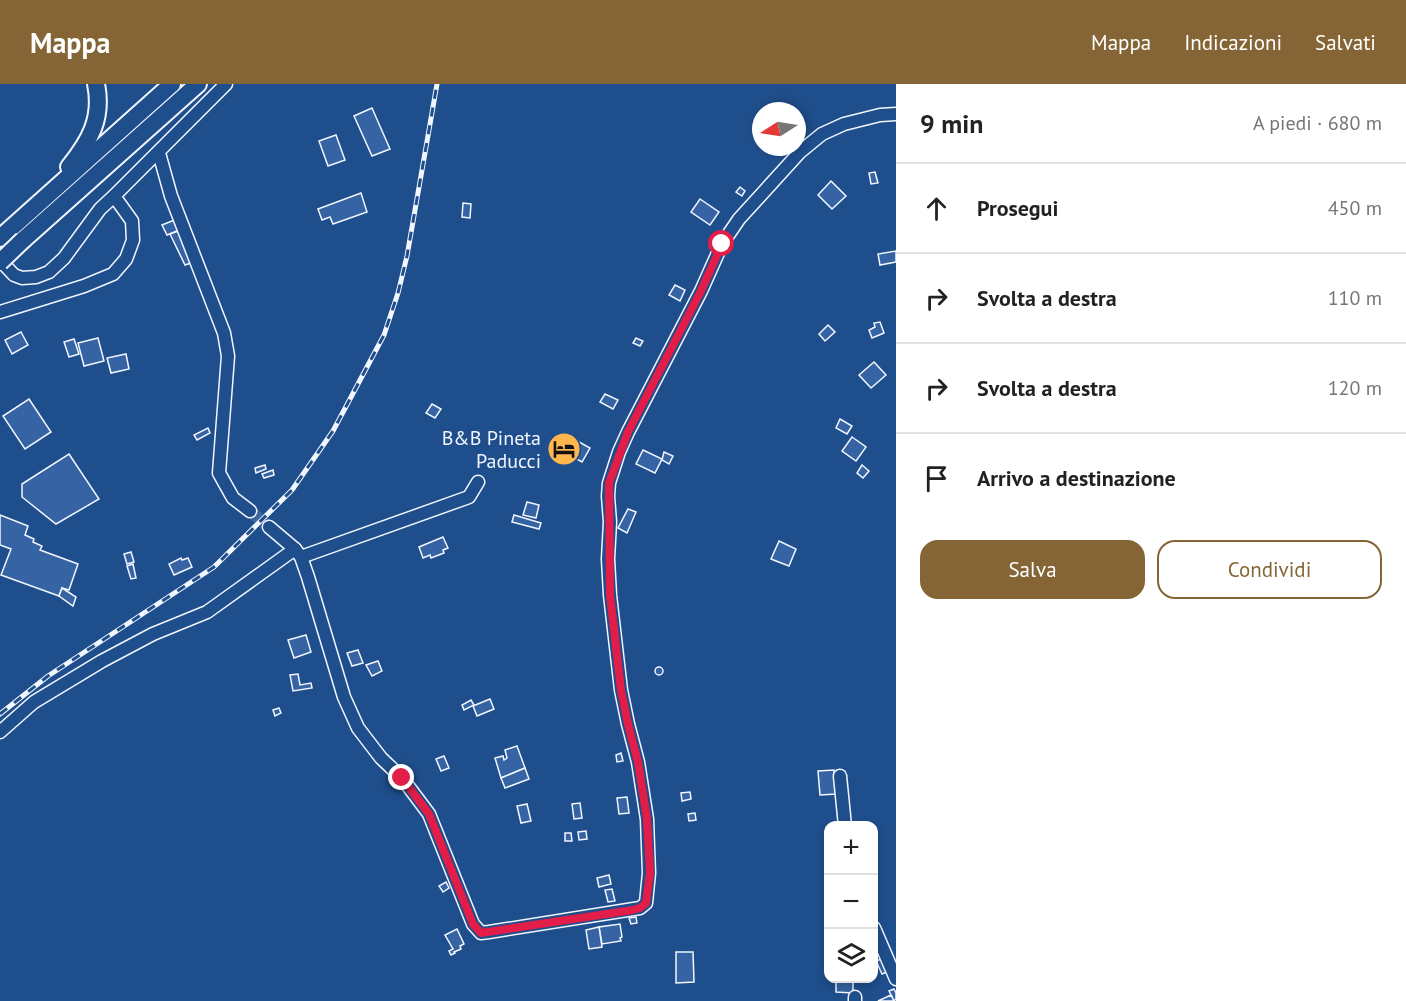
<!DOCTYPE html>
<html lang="it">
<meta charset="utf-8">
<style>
:root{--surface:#fff;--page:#f6f6f6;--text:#222;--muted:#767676;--line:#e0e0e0;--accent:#856535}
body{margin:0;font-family:"PT Sans",sans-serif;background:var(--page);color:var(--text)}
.controls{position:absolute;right:18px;bottom:18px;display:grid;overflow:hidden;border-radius:12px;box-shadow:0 3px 9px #0003}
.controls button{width:54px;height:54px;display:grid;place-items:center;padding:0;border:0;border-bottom:2px solid var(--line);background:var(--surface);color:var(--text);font:30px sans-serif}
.compass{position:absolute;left:752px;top:18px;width:54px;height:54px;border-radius:50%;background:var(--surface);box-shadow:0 3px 9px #0003;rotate:258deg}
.stop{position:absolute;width:18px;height:18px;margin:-14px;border:4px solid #e11d48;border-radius:50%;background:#fff}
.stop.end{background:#e11d48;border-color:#fff;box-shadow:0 2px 6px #0008}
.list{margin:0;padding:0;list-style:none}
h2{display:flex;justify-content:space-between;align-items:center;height:78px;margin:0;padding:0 24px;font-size:26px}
h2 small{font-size:20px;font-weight:400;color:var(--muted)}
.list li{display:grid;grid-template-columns:39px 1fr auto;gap:18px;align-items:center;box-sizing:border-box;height:90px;padding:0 24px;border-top:2px solid var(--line)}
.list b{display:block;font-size:22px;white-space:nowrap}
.list em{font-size:20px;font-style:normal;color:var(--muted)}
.actions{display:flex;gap:12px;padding:18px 24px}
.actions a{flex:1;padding:14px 0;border:2px solid var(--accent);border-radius:18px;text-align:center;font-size:21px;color:var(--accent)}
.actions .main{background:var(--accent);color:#fff}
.icon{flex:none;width:33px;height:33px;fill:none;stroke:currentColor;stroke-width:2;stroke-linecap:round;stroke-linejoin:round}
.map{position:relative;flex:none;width:896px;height:917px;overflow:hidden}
header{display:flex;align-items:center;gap:36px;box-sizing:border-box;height:84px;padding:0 30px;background:var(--accent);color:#fff}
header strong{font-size:28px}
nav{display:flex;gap:33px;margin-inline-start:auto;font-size:21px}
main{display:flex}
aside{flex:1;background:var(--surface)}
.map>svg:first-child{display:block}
.building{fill:#3563a3;stroke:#f2f6ff;stroke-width:1.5}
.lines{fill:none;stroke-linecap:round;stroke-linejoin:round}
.minor-tunnel{stroke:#3f679d;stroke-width:12;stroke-dasharray:12 6;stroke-linecap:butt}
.minor-casing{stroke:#f2f6ff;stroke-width:15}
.highway-casing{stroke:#f2f6ff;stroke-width:20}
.minor{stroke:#1f4e8c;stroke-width:12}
.highway{stroke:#1f4e8c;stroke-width:16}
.rail-casing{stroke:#f2f6ff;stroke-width:5}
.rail{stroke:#1f4e8c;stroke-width:3;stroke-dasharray:9;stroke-linecap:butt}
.highway-bridge-casing{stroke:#f2f6ff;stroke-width:20;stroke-linecap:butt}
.highway-bridge{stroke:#1f4e8c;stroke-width:16}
.route{stroke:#e11d48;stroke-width:8}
.labels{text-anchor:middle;stroke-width:4.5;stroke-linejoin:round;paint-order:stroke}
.poi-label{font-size:20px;fill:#f2f6ff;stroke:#1f4e8c;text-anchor:end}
</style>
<header>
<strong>Mappa</strong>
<nav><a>Mappa</a><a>Indicazioni</a><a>Salvati</a></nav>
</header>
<main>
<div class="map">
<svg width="896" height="917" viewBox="0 0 896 917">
<rect width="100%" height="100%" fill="#1f4e8c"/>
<!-- building -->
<g class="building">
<path d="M372,24L390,65L372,72L354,32Z"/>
<path d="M336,51L345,76L328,82L319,57Z"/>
<path d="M875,88L878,99L871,100L869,89Z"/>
<path d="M831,97L846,112L832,125L818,111Z"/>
<path d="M740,103L745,107L742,112L736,108Z"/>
<path d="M361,109L367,128L333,140L330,133L322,136L318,125Z"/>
<path d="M700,115L719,128L710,141L691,128Z"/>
<path d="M463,119L471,120L470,134L462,133Z"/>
<path d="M177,135L182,145L167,151L162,141Z"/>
<path d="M181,146L194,178L185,181L170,150Z"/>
<path d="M896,167V178L880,181L878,170Z"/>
<path d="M675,201L685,206L680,217L669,211Z"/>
<path d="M880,238L884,249L872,254L869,246L875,243L874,239Z"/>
<path d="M828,241L835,248L825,257L819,250Z"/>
<path d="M21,248L28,261L12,270L5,256Z"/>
<path d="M98,254L104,277L84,282L78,259Z"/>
<path d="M636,254L643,257L640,262L633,259Z"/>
<path d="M74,255L79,270L69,273L64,258Z"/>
<path d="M126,270L129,285L111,289L107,274Z"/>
<path d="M874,278L886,291L871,304L859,291Z"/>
<path d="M605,310L618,316L613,325L600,318Z"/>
<path d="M29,315L51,348L25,365L3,332Z"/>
<path d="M432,320L441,325L435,334L426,329Z"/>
<path d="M840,335L852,342L847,350L836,344Z"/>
<path d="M208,344L210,349L197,356L194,351Z"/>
<path d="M852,353L866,363L856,377L842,367Z"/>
<path d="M572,354L590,364L582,378L564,368Z"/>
<path d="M643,366L662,375L655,389L636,380Z"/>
<path d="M664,368L673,372L669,380L662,376Z"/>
<path d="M69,370L99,415L56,440L22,413V400Z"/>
<path d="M265,381L266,385L256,389L255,384Z"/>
<path d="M862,381L869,387L863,394L857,389Z"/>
<path d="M273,386L274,391L264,394L262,390Z"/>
<path d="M527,418L539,421L536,434L523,431Z"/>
<path d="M628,425L636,428L627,449L618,444Z"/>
<path d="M0,431L28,442L25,451L34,455L33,458L42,462L40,466L78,480L69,506L62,504L59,512L1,491L11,465L0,461Z"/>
<path d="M514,431L541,439L539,445L512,438Z"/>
<path d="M443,453L448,464L443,466L444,469L431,474L430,471L423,474L419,463Z"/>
<path d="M779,457L796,465L789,482L771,475Z"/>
<path d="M131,468L134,478L127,480L124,470Z"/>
<path d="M181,474L182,476L188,474L192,483L174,491L169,480Z"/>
<path d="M133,480L136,494L131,495L127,482Z"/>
<path d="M62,504L76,513L73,522L59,512Z"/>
<path d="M306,551L311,568L294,574L288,556Z"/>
<path d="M358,566L363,579L352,582L347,569Z"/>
<path d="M378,577L382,587L372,592L366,581Z"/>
<circle cx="659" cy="587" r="4"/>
<path d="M298,590L300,601L311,599L312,604L293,607L290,591Z"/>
<path d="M490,615L494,625L477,632L473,622Z"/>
<path d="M471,616L474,621L464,626L462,621Z"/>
<path d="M279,624L281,629L275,632L273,626Z"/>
<path d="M517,662L525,684L501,694L495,674L503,672L504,676L507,674L505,666Z"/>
<path d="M621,669L623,677L617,678L616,671Z"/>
<path d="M444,672L449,684L441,687L436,675Z"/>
<path d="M525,684L529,695L505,704L501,694Z"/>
<path d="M834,686L836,710L820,711L818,687Z"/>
<path d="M690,708L691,715L682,717L681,709Z"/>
<path d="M627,713L629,729L619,730L617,714Z"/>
<path d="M580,719L582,734L574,735L572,720Z"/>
<path d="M527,720L531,737L521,739L517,722Z"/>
<path d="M695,729L696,736L689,737L688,730Z"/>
<path d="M586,747L587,755L579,756L578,748Z"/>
<path d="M565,749H571L572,757H565Z"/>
<path d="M609,791L611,800L599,803L597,794Z"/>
<path d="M446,798L449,804L443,808L439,802Z"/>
<path d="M612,805L615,817L608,818L605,806Z"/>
<path d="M636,833L637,839L631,840L629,834Z"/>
<path d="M620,840L622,853L620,854L621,857L602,860L599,843Z"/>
<path d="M599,843L602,863L589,865L586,846Z"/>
<path d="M457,845L464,860L460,862L461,865L454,868L455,869L451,871L449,867L453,865L445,851Z"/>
<path d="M676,868H693L694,898L676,899Z"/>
<path d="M884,874L889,887L882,890L876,877Z"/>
<path d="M836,896H853V909L836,908Z"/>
<path d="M894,905L896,909V915L894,917L889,907Z"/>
<path d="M891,911L894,917H878Z"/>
</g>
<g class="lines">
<!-- minor-tunnel -->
<path class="minor-tunnel" d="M250,427L269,443"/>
<!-- minor casing -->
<g class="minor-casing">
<g id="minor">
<path d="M159,69L171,112L224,249L228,272L219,389L233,414L250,427"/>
<path d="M114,112L226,0"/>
<path d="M0,176L14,191L22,194L36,193L49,188L64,174L100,125L114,112L132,137L133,156L126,175L113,190L84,202L0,228"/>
<path d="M269,443L295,465L301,473L308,493L344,613L358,644L381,674L402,694L429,730L473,840L481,849L489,848L640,824L646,819L649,789L647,735L638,678L628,640L621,606L610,511L608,475L610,438L608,412L609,399L619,368L628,348L701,207L722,160L739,135L800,68L822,50L844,40L880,31L896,30"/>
<path d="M301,473L469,413L478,398"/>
<path d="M0,648L34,618L102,577L153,550L207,528L295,465"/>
<path d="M840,692L845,742"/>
<path d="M874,844L896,895"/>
<path d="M855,913V917"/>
</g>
</g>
<!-- highway casing -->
<g class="highway-casing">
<g id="highway">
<path d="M69,83C90,57 103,34 96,0"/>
<path d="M0,154L172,0"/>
<path d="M23,156L198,0"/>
</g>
</g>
<!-- minor -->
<use href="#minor" class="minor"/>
<!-- highway -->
<use href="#highway" class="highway"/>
<!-- rail casing -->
<g class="rail-casing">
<path id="rail" d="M0,630L48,592L214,483L292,406L333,347L384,251L398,209L407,172L437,0"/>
</g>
<!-- rail -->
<use href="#rail" class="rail"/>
<!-- highway-bridge casing -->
<g class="highway-bridge-casing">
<path id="highway-bridge" d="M0,178L23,156"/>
</g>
<!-- highway-bridge -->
<use href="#highway-bridge" class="highway-bridge"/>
</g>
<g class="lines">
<!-- route -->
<path class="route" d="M402,694L429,730L473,840L481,849L633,826L640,824L646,819L650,789L647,735L638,678L628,640L621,606L610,511L609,399L628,348L701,207L722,160"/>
</g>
<!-- icons -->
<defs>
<g id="hotel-disc" transform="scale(1.725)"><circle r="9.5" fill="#ffb74d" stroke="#1f4e8c"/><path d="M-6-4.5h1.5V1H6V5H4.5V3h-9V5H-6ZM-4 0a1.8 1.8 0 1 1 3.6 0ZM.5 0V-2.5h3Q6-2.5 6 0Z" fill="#111"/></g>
</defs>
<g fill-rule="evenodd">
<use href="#hotel-disc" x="564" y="365"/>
</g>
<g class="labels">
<!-- poi labels -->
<g class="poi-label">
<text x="541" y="361">B&amp;B Pineta<tspan x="541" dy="23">Paducci</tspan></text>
</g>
</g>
</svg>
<div class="controls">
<button>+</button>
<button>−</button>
<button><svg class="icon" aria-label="layers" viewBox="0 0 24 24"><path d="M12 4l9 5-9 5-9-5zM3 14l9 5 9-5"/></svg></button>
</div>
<svg class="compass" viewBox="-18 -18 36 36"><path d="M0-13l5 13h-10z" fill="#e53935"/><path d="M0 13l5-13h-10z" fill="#767676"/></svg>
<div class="stop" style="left:722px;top:160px"></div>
<div class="stop end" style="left:402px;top:694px"></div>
</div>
<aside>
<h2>9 min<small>A piedi · 680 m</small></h2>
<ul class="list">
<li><svg class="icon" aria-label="ahead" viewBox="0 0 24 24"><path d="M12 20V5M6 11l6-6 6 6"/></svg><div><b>Prosegui</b></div><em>450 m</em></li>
<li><svg class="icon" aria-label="right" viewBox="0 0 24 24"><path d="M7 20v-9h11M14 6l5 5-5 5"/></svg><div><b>Svolta a destra</b></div><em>110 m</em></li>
<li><svg class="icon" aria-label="right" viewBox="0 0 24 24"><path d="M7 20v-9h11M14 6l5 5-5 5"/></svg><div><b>Svolta a destra</b></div><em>120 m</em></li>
<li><svg class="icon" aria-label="arrive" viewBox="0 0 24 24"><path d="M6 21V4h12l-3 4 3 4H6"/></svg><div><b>Arrivo a destinazione</b></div></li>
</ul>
<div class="actions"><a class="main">Salva</a><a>Condividi</a></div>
</aside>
</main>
